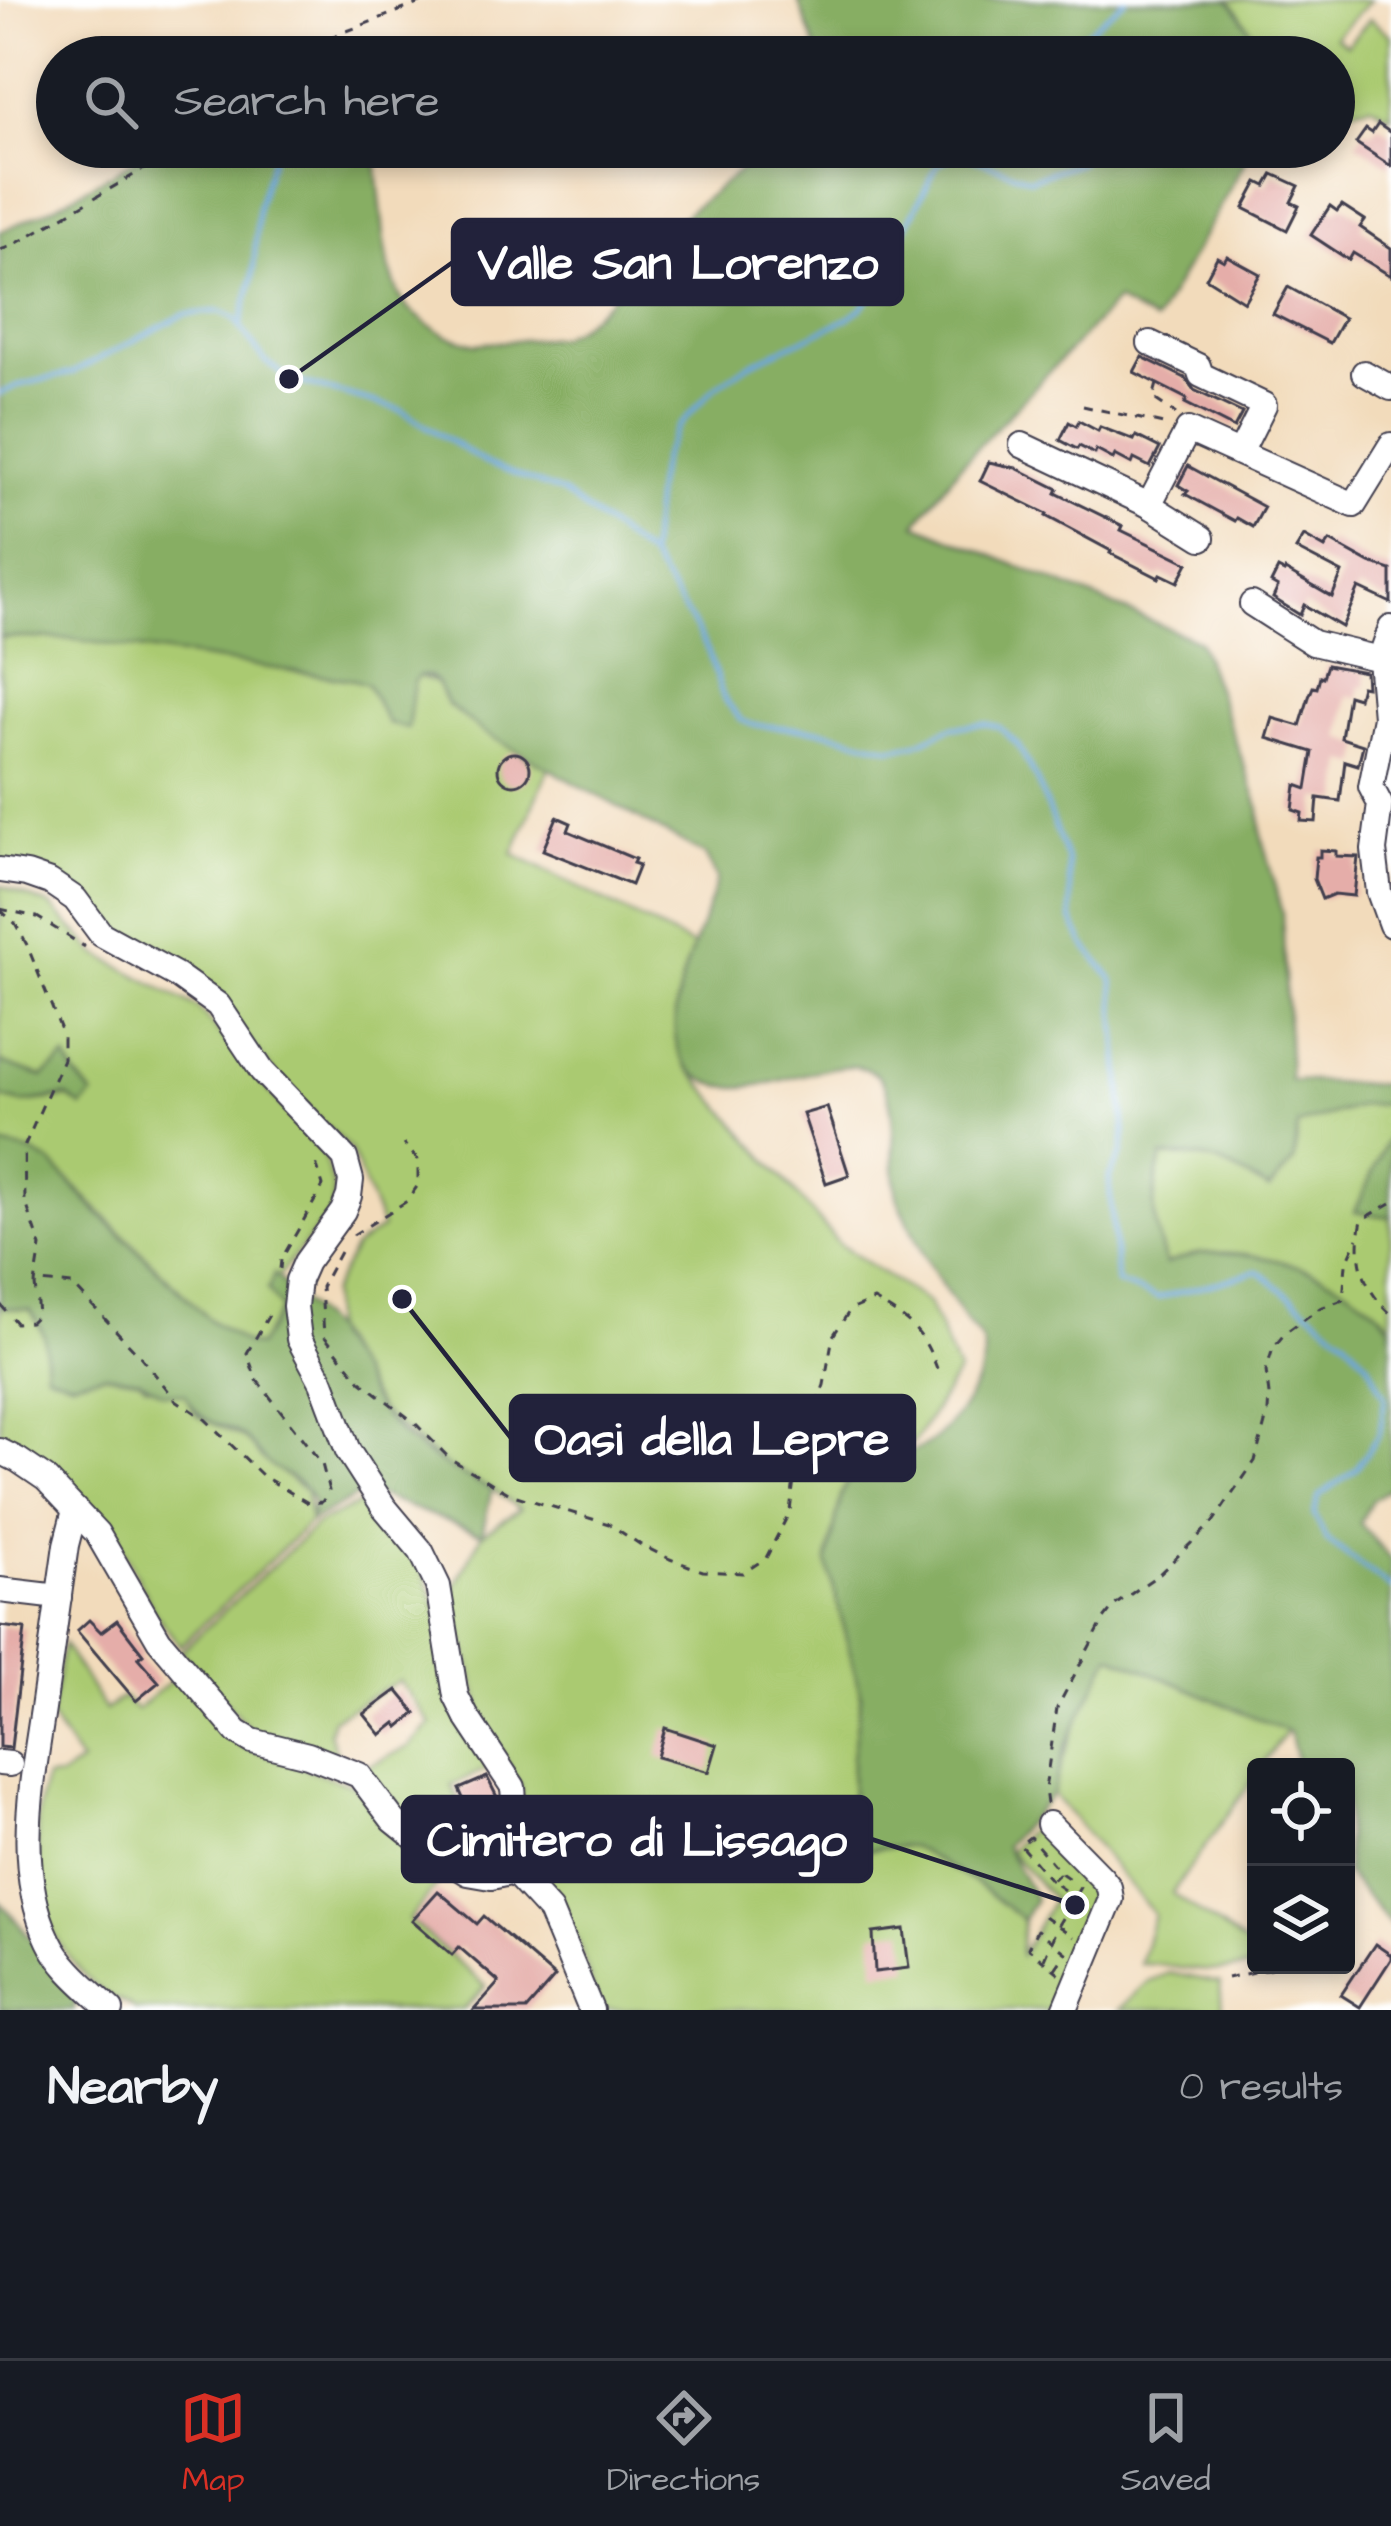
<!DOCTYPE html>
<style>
:root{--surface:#171b24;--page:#242831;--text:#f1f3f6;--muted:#9ea1a6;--line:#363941;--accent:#d93025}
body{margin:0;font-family:"Architects Daughter",sans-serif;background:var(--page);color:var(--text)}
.controls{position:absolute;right:36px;bottom:36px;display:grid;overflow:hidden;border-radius:12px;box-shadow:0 6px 18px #0003}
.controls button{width:108px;height:108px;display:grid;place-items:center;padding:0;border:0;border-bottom:3px solid var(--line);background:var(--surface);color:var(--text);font:60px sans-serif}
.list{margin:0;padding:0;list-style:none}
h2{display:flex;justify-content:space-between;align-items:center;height:156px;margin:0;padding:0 48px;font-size:51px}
h2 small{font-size:39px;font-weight:400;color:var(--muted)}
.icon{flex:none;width:66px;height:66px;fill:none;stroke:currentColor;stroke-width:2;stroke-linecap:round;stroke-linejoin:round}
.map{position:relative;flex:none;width:1391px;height:2010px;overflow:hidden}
.search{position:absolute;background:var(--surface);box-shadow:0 6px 18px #0003;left:36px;right:36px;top:36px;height:132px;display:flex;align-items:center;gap:30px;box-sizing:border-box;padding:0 42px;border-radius:66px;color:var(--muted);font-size:45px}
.sheet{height:348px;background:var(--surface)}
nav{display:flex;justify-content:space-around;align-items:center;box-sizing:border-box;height:168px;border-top:3px solid var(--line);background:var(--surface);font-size:33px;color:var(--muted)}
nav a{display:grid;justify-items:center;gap:6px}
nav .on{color:var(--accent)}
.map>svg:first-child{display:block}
.green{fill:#aaca71;stroke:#667656;stroke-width:3}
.forest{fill:#87ae63;stroke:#54684f;stroke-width:3}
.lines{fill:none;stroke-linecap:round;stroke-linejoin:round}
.stream{stroke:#6ca6dc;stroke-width:4.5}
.building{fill:#e5ada9}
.minor-casing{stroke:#413e4e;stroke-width:28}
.path{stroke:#413e4e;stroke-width:3;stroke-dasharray:9 9;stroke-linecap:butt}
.minor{stroke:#fff;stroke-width:24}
.leader{fill:none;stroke:#22223b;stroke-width:4.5}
.callout-dot{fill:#22223b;stroke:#fff;stroke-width:4.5}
.callout{fill:#22223b;stroke:#22223b;stroke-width:4.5}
.callout-label{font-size:48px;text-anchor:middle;font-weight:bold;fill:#fff}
</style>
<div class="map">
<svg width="1391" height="2010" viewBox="0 0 1391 2010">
<rect width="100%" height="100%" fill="#fff"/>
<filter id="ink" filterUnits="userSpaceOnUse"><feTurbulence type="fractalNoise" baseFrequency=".00833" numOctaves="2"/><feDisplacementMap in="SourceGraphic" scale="24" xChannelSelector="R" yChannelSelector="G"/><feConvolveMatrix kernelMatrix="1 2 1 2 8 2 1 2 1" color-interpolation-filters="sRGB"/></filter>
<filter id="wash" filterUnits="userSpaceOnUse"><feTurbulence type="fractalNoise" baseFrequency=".004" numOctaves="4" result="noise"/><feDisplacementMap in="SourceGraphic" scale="48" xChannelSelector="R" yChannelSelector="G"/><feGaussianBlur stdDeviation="2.7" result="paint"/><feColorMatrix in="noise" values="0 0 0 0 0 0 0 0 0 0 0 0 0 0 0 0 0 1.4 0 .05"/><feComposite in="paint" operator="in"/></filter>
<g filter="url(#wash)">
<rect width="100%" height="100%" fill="#f2dbbb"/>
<!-- green -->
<g class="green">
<path d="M1229,0H1370L1335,37L1347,45L1370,19L1391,36V116L1371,105L1334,113V57H1274L1263,48Z"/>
<path d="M0,637L71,639L355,680L367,683L388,724L404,687L419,676L437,683L447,704L477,727L549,768L513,854L693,946L676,1009L685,1064L840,1245L928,1303L958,1372L913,1444L870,1430L842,1493L827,1561L861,1696L852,1757V1851L910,1845L977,1884L1023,1920L1020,1957L1053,1899L1009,1851L1035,1825L1103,1890L1098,1912L1059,1990L1057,2010H599L577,1938L553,1898L523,1876L520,1786L484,1720L451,1594L482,1534L520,1509L492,1489L454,1473L382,1413L331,1330L330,1293L355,1247L382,1228L350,1149L283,1085L205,983L0,861Z"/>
<path d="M0,885L51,906L97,954L198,1008L324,1156L334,1190L332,1211L268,1289L281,1309L257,1346L245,1344L210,1320L51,1163L0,1146V1097L22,1103L93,1095L76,1076L66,1059L43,1077L0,1062Z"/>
<path d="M1391,1104V1131L1356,1211L1391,1217V1327L1382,1314L1201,1253L1166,1264C1152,1220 1150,1203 1162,1157C1212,1154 1227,1165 1269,1189L1294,1161L1298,1125L1362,1105Z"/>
<path d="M0,1307L31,1309L71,1381L104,1374L139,1379L146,1385L185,1394L196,1415L247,1440L260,1457L306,1491L310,1522L180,1646L155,1613L113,1529L48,1462L0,1437Z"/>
<path d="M371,1498L421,1563L492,1767L451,1785L470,1821L474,1822L482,1833L504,1848L474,1863L396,1818L361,1769L408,1747L431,1724L399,1681L332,1719L329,1732L340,1761L253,1733L181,1651L317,1524Z"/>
<path d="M63,1644L105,1710L123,1697L136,1710L177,1675L240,1745L353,1785L447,1872L409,1920L486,1986L463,2010H135C125,2001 113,2000 103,1992C95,1987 88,1979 82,1973C69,1959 52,1935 47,1917C37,1880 31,1813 46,1778L60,1777L81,1763L50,1718Z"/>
<path d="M1111,1654L1287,1731L1261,1767H1256V1775L1172,1893L1256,1952V1965H1276C1250,1968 1224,1972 1198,1970C1178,1969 1160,1963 1140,1964L1154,1914L1053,1794C1064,1744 1087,1700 1111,1654Z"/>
<path d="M1169,1973L1220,1983L1222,2010H1118L1148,1981Z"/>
</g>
<!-- forest -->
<g class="forest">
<path d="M798,0H1229L1263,48L1274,57H819Z"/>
<path d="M157,147H371L376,159L384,235L389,267L398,293L407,308L429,325L446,335L475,344L559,337L576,328L603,306L684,215L770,147H1253L1155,322L1116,301L959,467L916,524L1199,641L1260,809L1261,834L1282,913L1290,1080L1391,1085V1104L1362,1105L1298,1125L1294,1161L1269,1189C1227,1165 1212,1153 1162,1157C1150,1199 1152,1223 1166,1264C1178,1260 1191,1254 1203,1253C1262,1248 1356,1276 1391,1327V1487L1372,1500L1360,1523L1391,1560V1925L1346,1874V1767H1298L1289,1732L1111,1655L1065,1747L1053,1794L1005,1846L1035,1899L1023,1920L977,1884L911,1846L851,1851L852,1757L861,1696L827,1562L842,1493L870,1429C879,1437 888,1448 899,1451C933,1458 971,1401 980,1373C983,1365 985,1355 983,1346C981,1337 974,1331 968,1324C955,1304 940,1284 928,1263C918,1247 912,1229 904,1213C903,1211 897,1199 897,1196C889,1165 902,1092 874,1073C834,1044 739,1120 690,1069C647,1024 706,929 717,878L705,855L483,732L447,704L437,683L429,676H419L414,681L408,728L388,724L367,684L355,680L71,639L0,637V232L56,206Z"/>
<path d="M66,1058L76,1076L93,1095L82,1107L67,1096L22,1103L0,1097V1062L43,1077Z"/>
<path d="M1391,1131V1217L1355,1212Z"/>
<path d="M0,1145L32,1152L51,1163L97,1212L210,1320L245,1344L258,1346L281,1309L268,1290L274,1274L331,1330C334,1344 343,1350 351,1362C362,1378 370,1397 381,1412C408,1448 452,1472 492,1489L482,1534L366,1491L310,1522L313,1503C301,1475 283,1478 264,1460C257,1454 252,1444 245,1438C217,1418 204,1430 185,1394L163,1393L139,1379L104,1374L71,1381L46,1373L44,1335L31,1310L0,1307Z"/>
<path d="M0,1901L77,1994L73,2010H0Z"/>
</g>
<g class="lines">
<!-- stream -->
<g class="stream">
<path d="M315,57L327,41"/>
<path d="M1057,57L1125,0"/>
<path d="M240,327L253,277L258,206L275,147"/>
<path d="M0,394L16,386L72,373L183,315L219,311L233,317L265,361L289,379L401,410L485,463L563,493L649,557L693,624L708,651L723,697L741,720L753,725L820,730L891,748L915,744L952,727L987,724L999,727L1018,745L1037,781L1068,862L1072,919L1084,944L1113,980L1125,1133L1122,1153L1109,1177L1117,1283L1158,1298L1258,1271L1345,1338L1368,1363L1385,1397L1380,1432L1356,1469L1319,1496L1314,1514L1326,1539L1391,1588"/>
<path d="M649,557L656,483L663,455L678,427L714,388L747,365L847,319L862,308L877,285L938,164L959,153L1030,179L1081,162L1080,147"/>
</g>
</g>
<g id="blocks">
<!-- building -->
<g class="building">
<path d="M1378,124L1391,133V166L1356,143L1366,129L1372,133Z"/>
<path d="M1273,174L1299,186L1291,202L1299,206L1287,230L1244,208L1258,182L1266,186Z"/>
<path d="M1342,205L1365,220L1360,227L1391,248V276L1353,253L1349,260L1311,235L1330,206L1337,211Z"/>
<path d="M1227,256L1260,274L1244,302L1206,278L1217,257L1224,261Z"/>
<path d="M1288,287L1344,318L1330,343L1273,314Z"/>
<path d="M1142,357L1185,378L1194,390L1242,413L1234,428L1185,403L1187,399L1134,372Z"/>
<path d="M1079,421L1098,431L1100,427L1134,440L1136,436L1160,448L1150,467L1134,459L1132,464L1115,455L1113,459L1096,450L1095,454L1079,446L1077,449L1060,440L1069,422L1076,426Z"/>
<path d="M989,462L1016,468L1058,489L1056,493L1123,526L1121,530L1188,563L1178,582L1161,574L1159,578L1110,553L1111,551L1046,516L1047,514L980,481Z"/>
<path d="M1188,466L1264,507L1253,527L1237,518L1235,521L1185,494L1188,491L1178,485Z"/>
<path d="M1304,536L1325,548L1330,541L1370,563L1391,570V603L1359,588L1342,627L1304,605L1300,615L1273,598L1278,587L1271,583L1278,569L1284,572L1285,570L1332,597L1342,573L1296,549Z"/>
<path d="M1327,665L1365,672L1366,687L1361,686L1358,698L1348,695L1341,738L1363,745L1358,765L1345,761L1340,801L1318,798L1316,822L1301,821L1302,813L1293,810L1296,785L1307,789L1313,752L1267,738L1273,718L1300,726L1309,697L1313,687L1317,688L1320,676L1323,677Z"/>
<circle cx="514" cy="769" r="16"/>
<path d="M557,817L571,823L568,831L635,859L633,863L639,865L631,885L543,850Z"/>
<path d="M1320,850L1336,851V856L1358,857L1354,896L1334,894L1322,899L1314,879L1316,857H1320Z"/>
<path d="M827,1107L849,1175L826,1183L803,1114Z"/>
<path d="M89,1620L101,1632L117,1620L143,1654L138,1658L159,1682L136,1701L77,1631Z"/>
<path d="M0,1626L25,1629L11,1748L0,1747Z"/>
<path d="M397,1690L416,1713L399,1727L396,1723L381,1735L364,1714Z"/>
<path d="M665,1728L717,1745L709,1772L657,1757Z"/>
<path d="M487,1777L497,1797L499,1824L483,1830L477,1816L472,1819L459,1789Z"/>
<path d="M438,1891L477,1924L484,1916L555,1977L526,2010H474L499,1982L459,1947L452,1955L412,1920Z"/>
<path d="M904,1929L909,1968L875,1972L873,1933Z"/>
<path d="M1375,1944L1391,1955V1959L1360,2007L1341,1995Z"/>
</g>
</g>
</g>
<g filter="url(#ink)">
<use href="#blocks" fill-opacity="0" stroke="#413e4e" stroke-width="3"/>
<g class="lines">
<!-- minor casing -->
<g class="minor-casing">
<g id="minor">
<path d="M1150,343L1198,366L1201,375L1264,405L1240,453"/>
<path d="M1364,373L1391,388"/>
<path d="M1022,445L1149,505L1188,430L1354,505L1391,445"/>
<path d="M1149,505L1202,538"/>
<path d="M1252,604L1313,643L1380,659"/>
<path d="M1391,628L1380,659L1385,717L1371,787L1380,804L1374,850L1379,892L1391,925"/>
<path d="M0,870L27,874L50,882L75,899L101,934L176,975L218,1005L262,1071L345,1158L351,1180L349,1196L343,1211L306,1262L298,1280L295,1306L299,1339L322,1382L348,1451L384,1507L421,1551L438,1586L456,1696L466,1716L513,1787L518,1854L514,1872"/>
<path d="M0,1451L18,1460L46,1479L97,1533L159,1640L237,1732L252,1741L308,1755L359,1775L393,1820L424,1845L468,1873L491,1877L514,1872"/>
<path d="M75,1510L66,1545C59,1598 51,1650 44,1702C33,1780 13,1867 49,1941C62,1969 89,1989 111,2010"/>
<path d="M0,1590L59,1597"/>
<path d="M0,1763L10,1764"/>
<path d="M1049,1824L1102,1878L1109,1887L1111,1899L1065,2010"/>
<path d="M514,1872L550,1911L591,2010"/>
</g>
</g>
<!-- path -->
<g class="path">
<path d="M279,57L428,0"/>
<path d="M0,250L12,246L144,169L166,147"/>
<path d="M1157,384L1153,398L1176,414"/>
<path d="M1083,406L1168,425"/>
<path d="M0,909L37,917L85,947"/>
<path d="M0,910L15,923L27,945L63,1035V1059L24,1147L25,1200L41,1247L35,1284"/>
<path d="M1391,1203L1362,1220C1354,1258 1362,1288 1391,1314"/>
<path d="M353,1235L407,1201L418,1185V1160L404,1144"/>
<path d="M340,1252L321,1287L324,1336L361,1381L415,1423L449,1458L510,1494L609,1524L641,1545L670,1559L703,1571L743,1573L766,1558L790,1511L797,1456L824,1385L833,1336L850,1310L874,1300C911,1322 922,1329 938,1371"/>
<path d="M280,1269L281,1260L323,1186L315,1160"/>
<path d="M0,1304L16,1323L30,1322L38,1314L35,1285L40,1282L73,1285L140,1356L176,1400L205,1419L263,1476L308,1503L322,1502L329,1491L322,1464L256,1379L247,1353L273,1308"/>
<path d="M1047,1804L1045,1789L1057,1708L1104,1619L1115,1605L1158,1575L1213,1522L1255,1461L1268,1412L1269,1395L1266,1371L1273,1348L1286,1332L1320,1308L1343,1300L1346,1264L1358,1238"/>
<path d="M1061,1873L1074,1882"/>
<path d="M1051,1881L1020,1845L1030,1837L1060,1872L1051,1881L1086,1905"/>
<path d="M1055,1900L1083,1919"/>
<path d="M1044,1916L1074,1937"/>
<path d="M1044,1959L1058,1925L1082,1884"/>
<path d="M1055,1969L1066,1953L1037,1930L1028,1948L1060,1974"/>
<path d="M1227,1978L1284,1965"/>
</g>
<!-- minor -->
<use href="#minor" class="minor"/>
</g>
</g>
<!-- callouts -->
<path class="leader" d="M289 379L453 262M402 1299L511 1438M1075 1905L871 1839"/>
<g class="callout-dot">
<circle cx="289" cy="379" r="12"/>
<circle cx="402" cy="1299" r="12"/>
<circle cx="1075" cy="1905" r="12"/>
</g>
<g class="callout">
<rect x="453" y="220" width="449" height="84" rx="12"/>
<rect x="511" y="1396" width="403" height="84" rx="12"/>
<rect x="403" y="1797" width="468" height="84" rx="12"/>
</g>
<g class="callout-label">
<text x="678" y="279">Valle San Lorenzo</text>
<text x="712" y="1455">Oasi della Lepre</text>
<text x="637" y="1856">Cimitero di Lissago</text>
</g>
</svg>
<div class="controls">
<button><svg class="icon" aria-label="locate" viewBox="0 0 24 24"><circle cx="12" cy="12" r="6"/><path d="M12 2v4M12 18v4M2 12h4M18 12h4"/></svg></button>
<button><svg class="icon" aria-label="layers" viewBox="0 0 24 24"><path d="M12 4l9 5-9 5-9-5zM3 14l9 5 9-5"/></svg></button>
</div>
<div class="search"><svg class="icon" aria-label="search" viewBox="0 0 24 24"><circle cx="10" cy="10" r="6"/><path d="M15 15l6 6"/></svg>Search here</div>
</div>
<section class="sheet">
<h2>Nearby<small>0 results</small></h2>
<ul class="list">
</ul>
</section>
<nav>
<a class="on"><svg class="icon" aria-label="map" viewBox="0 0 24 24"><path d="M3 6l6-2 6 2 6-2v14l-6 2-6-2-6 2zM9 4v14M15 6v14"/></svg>Map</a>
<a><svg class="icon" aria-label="directions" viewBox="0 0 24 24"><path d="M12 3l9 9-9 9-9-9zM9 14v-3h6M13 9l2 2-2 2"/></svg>Directions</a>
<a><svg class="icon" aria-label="saved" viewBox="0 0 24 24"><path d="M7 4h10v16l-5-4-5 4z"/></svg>Saved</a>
</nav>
